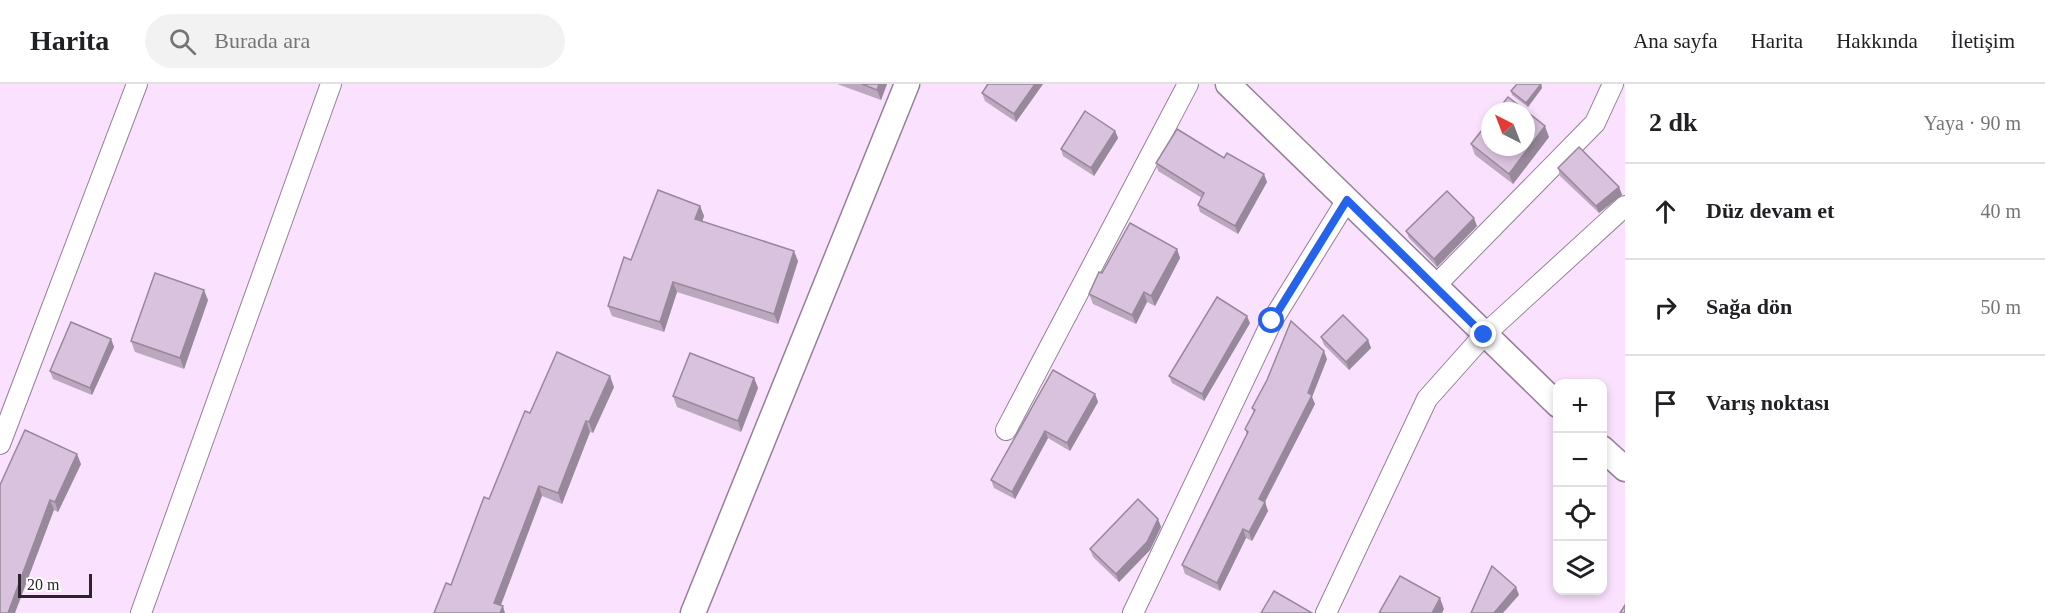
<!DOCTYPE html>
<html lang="tr">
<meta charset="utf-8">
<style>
:root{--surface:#fff;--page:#f2f2f2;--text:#202124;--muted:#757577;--line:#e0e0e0}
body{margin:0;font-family:"Times New Roman",serif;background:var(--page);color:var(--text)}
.controls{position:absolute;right:18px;bottom:18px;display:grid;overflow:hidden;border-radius:12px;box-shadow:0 3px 9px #0003}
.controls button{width:54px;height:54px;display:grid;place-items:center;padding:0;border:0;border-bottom:2px solid var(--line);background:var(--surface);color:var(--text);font:30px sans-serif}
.compass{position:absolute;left:1481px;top:18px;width:54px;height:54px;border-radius:50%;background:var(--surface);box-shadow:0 3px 9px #0003;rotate:318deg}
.scale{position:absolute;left:18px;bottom:15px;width:74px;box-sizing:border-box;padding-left:6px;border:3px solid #2c232d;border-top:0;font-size:16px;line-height:21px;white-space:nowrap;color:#2c232d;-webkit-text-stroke:4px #fff;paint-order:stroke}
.stop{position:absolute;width:18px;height:18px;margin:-14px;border:4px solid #2563eb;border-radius:50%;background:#fff}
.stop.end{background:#2563eb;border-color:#fff;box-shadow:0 2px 6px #0008}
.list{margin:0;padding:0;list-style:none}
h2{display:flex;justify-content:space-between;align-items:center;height:78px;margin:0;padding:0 24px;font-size:26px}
h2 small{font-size:20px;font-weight:400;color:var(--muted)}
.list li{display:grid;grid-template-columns:39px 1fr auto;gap:18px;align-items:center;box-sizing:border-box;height:96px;padding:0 24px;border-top:2px solid var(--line)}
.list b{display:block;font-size:22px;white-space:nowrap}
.list em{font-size:20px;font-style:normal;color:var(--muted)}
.icon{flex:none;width:33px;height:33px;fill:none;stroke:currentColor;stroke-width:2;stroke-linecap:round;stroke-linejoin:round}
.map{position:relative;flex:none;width:1625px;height:529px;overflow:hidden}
header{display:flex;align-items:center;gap:36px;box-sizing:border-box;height:84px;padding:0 30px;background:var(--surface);border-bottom:2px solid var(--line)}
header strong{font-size:28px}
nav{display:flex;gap:33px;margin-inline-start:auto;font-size:21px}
.search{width:420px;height:54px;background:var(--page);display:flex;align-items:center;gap:15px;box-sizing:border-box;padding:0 21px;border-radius:33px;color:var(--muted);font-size:22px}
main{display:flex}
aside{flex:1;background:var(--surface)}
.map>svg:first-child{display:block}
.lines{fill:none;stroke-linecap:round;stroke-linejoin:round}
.minor-casing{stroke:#957f99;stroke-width:22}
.tertiary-casing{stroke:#957f99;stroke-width:27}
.minor{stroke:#fff;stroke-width:20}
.tertiary{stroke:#fff;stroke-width:24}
.wall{fill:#bba7be}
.shaded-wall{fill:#98889b}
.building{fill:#d9c2dd;stroke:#98889b;stroke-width:1.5}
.route{stroke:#2563eb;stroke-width:8}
</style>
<header>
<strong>Harita</strong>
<div class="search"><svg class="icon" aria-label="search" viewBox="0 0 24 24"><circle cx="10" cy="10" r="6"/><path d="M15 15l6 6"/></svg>Burada ara</div>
<nav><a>Ana sayfa</a><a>Harita</a><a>Hakkında</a><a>İletişim</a></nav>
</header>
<main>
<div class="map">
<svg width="1625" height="529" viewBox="0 0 1625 529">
<rect width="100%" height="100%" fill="#fae1fd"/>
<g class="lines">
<!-- minor casing -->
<g class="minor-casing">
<g id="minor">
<path d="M1435,202L1595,39L1613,0"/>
<path d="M1006,346L1188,0"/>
<path d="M0,360L137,0"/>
<path d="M141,529L331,0"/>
<path d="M1133,529L1272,237L1347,116"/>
<path d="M1326,529L1427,315L1484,251L1625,122"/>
</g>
</g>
<!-- tertiary casing -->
<g class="tertiary-casing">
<g id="tertiary">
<path d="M1228,0L1558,321"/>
<path d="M1602,364L1625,385"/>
<path d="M693,529L907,0"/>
</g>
</g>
<!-- minor -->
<use href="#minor" class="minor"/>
<!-- tertiary -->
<use href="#tertiary" class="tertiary"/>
</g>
<!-- wall -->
<g class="wall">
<path d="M837,0H887L881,16Z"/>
<path d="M986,0H1043L1016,38L985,17L982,9L987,1Z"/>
<path d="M1541,0L1542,4L1528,23L1512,11L1511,7Z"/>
<path d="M1115,47L1118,54L1094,92L1063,72L1061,65Z"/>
<path d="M1549,53L1513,100L1475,71L1471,60Z"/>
<path d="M1224,74L1267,98L1238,150L1200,128L1198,121L1202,114L1158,87L1156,79Z"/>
<path d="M1558,84L1619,103L1622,111L1599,129L1560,92Z"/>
<path d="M700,122L704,132L702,138L798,177L778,240L677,208L664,248L612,232L608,222L631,176Z"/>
<path d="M1477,142L1437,183L1409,154L1406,147Z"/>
<path d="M1177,165L1180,174L1155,222L1147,218L1136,240L1093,220L1089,210Z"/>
<path d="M208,216L184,285L135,268L131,257Z"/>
<path d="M1250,239L1204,317L1172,299L1169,292Z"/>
<path d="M1321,253L1368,256L1371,264L1349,286L1324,261Z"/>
<path d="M111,255L114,263L92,311L53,295L50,287Z"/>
<path d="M1327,275L1312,313L1315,320L1265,418L1268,427L1252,457L1246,454L1220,507L1185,490L1182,481L1247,351L1245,345L1254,329L1252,324Z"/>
<path d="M1053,286L1095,310L1098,318L1070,367L1048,354L1015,415L994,404L991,396Z"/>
<path d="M754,294L758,304L741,348L677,323L673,312Z"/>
<path d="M614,303L593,349L590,348L562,420L542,412L451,501L530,329Z"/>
<path d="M81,380L58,428L0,401Z"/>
<path d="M1158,435L1161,443L1150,466L1119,498L1093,473L1090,465Z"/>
</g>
<!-- shaded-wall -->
<g class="shaded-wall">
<path d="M879,0H887L881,16L877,6Z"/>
<path d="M1035,0H1043L1016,38L1014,30Z"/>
<path d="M1541,0L1542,4L1528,23L1526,19Z"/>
<path d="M1545,42L1549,53L1513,100L1509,90Z"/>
<path d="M1115,47L1118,54L1094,92L1091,84Z"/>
<path d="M1264,90L1267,98L1238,150L1235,142Z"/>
<path d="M1619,103L1622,111L1599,129L1596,122Z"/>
<path d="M700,122L704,132L699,146L695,135Z"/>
<path d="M1474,134L1477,142L1437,183L1434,175Z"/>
<path d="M1177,165L1180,174L1155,222L1151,212Z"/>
<path d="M794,167L798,177L778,240L774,230Z"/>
<path d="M673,198L677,208L664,248L660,238Z"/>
<path d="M204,206L208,216L184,285L180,274Z"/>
<path d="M1144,208L1147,218L1136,240L1132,231Z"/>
<path d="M1247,232L1250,239L1204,317L1202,310Z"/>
<path d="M111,255L114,263L92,311L90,304Z"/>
<path d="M1368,256L1371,264L1349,286L1346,278Z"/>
<path d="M1324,267L1327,275L1312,313L1315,320L1262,423L1259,415L1308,309Z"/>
<path d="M610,292L614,303L593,349L589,338Z"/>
<path d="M754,294L758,304L741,348L738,337Z"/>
<path d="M1095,310L1098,318L1070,367L1067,359Z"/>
<path d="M586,337L590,348L562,420L558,409Z"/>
<path d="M1045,347L1048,354L1015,415L1012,408Z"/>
<path d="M77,370L81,380L58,428L55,418Z"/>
<path d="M539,402L542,412L498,529L494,519Z"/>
<path d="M50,416L54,426L15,529H8Z"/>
<path d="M1265,418L1268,427L1252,457L1249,448Z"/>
<path d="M1158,435L1161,443L1150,466L1119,498L1116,490Z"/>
<path d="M1243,445L1246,454L1220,507L1217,499Z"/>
<path d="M1516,503L1519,511L1503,529H1494Z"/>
<path d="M1440,514L1444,525L1442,529H1432Z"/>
<path d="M503,522L505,529H500Z"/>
</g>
<!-- building -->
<g class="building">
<path d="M862,0H879L877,6Z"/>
<path d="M988,0H1035L1014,30L982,9Z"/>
<path d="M1517,0H1541L1526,19L1511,7Z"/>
<path d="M1508,13L1526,27H1497Z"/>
<path d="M1085,27L1115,47L1091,84L1061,65Z"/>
<path d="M1526,27L1545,42L1509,90L1471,60L1490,36V63H1526Z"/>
<path d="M1177,45L1224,74L1227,69L1264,90L1235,142L1198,121L1204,109L1156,79Z"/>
<path d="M1579,63L1619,103L1596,122L1558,84Z"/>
<path d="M658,106L700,122L695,135L794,167L774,230L673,198L660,238L608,222L624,173L631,176Z"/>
<path d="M1447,107L1474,134L1434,175L1406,147Z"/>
<path d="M1130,139L1177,165L1151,212L1144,208L1132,231L1089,210L1099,188L1102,189Z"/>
<path d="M155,189L204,206L180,274L131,257Z"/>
<path d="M1217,213L1247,232L1202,310L1169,292Z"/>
<path d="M1343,231L1368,256L1346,278L1321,253Z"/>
<path d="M1291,237L1324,267L1308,309L1312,311L1259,415L1265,418L1249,448L1243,445L1217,499L1182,481L1248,348L1245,345L1255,326L1252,324L1267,296Z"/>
<path d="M71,238L111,255L90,304L50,287Z"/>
<path d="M557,268L610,292L589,338L586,337L558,409L539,402L494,519L503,522L500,529H434L446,499L451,501L484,413L489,415L525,327L530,329Z"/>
<path d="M690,269L754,294L738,337L673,312Z"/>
<path d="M1053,286L1095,310L1067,359L1045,347L1012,408L991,396Z"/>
<path d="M25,346L77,370L55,418L50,416L8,529H0V401Z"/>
<path d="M1138,415L1158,435L1147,458L1116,490L1090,465Z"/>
<path d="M1492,482L1516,503L1494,529H1471Z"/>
<path d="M1400,492L1440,514L1432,529H1379Z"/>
<path d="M1274,507L1312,529H1261Z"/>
<path d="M1625,521V529H1620Z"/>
</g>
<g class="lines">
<!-- route -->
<path class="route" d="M1272,237L1347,116L1484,251"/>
</g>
</svg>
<div class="controls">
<button>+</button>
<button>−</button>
<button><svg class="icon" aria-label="locate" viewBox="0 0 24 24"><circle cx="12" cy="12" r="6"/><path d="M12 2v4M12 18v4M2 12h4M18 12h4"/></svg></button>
<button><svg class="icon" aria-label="layers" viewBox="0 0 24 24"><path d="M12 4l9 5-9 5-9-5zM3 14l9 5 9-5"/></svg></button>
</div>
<svg class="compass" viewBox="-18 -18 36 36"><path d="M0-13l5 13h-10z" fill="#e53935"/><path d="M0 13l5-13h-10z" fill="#757577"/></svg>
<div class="scale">20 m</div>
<div class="stop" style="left:1272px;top:237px"></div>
<div class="stop end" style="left:1484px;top:251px"></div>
</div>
<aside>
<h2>2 dk<small>Yaya · 90 m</small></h2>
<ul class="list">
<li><svg class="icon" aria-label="ahead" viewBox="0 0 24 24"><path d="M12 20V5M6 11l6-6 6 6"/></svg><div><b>Düz devam et</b></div><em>40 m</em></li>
<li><svg class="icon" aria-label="right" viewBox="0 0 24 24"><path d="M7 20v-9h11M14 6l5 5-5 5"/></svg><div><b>Sağa dön</b></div><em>50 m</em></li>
<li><svg class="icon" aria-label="arrive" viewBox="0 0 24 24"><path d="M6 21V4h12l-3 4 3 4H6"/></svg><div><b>Varış noktası</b></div></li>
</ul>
</aside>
</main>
